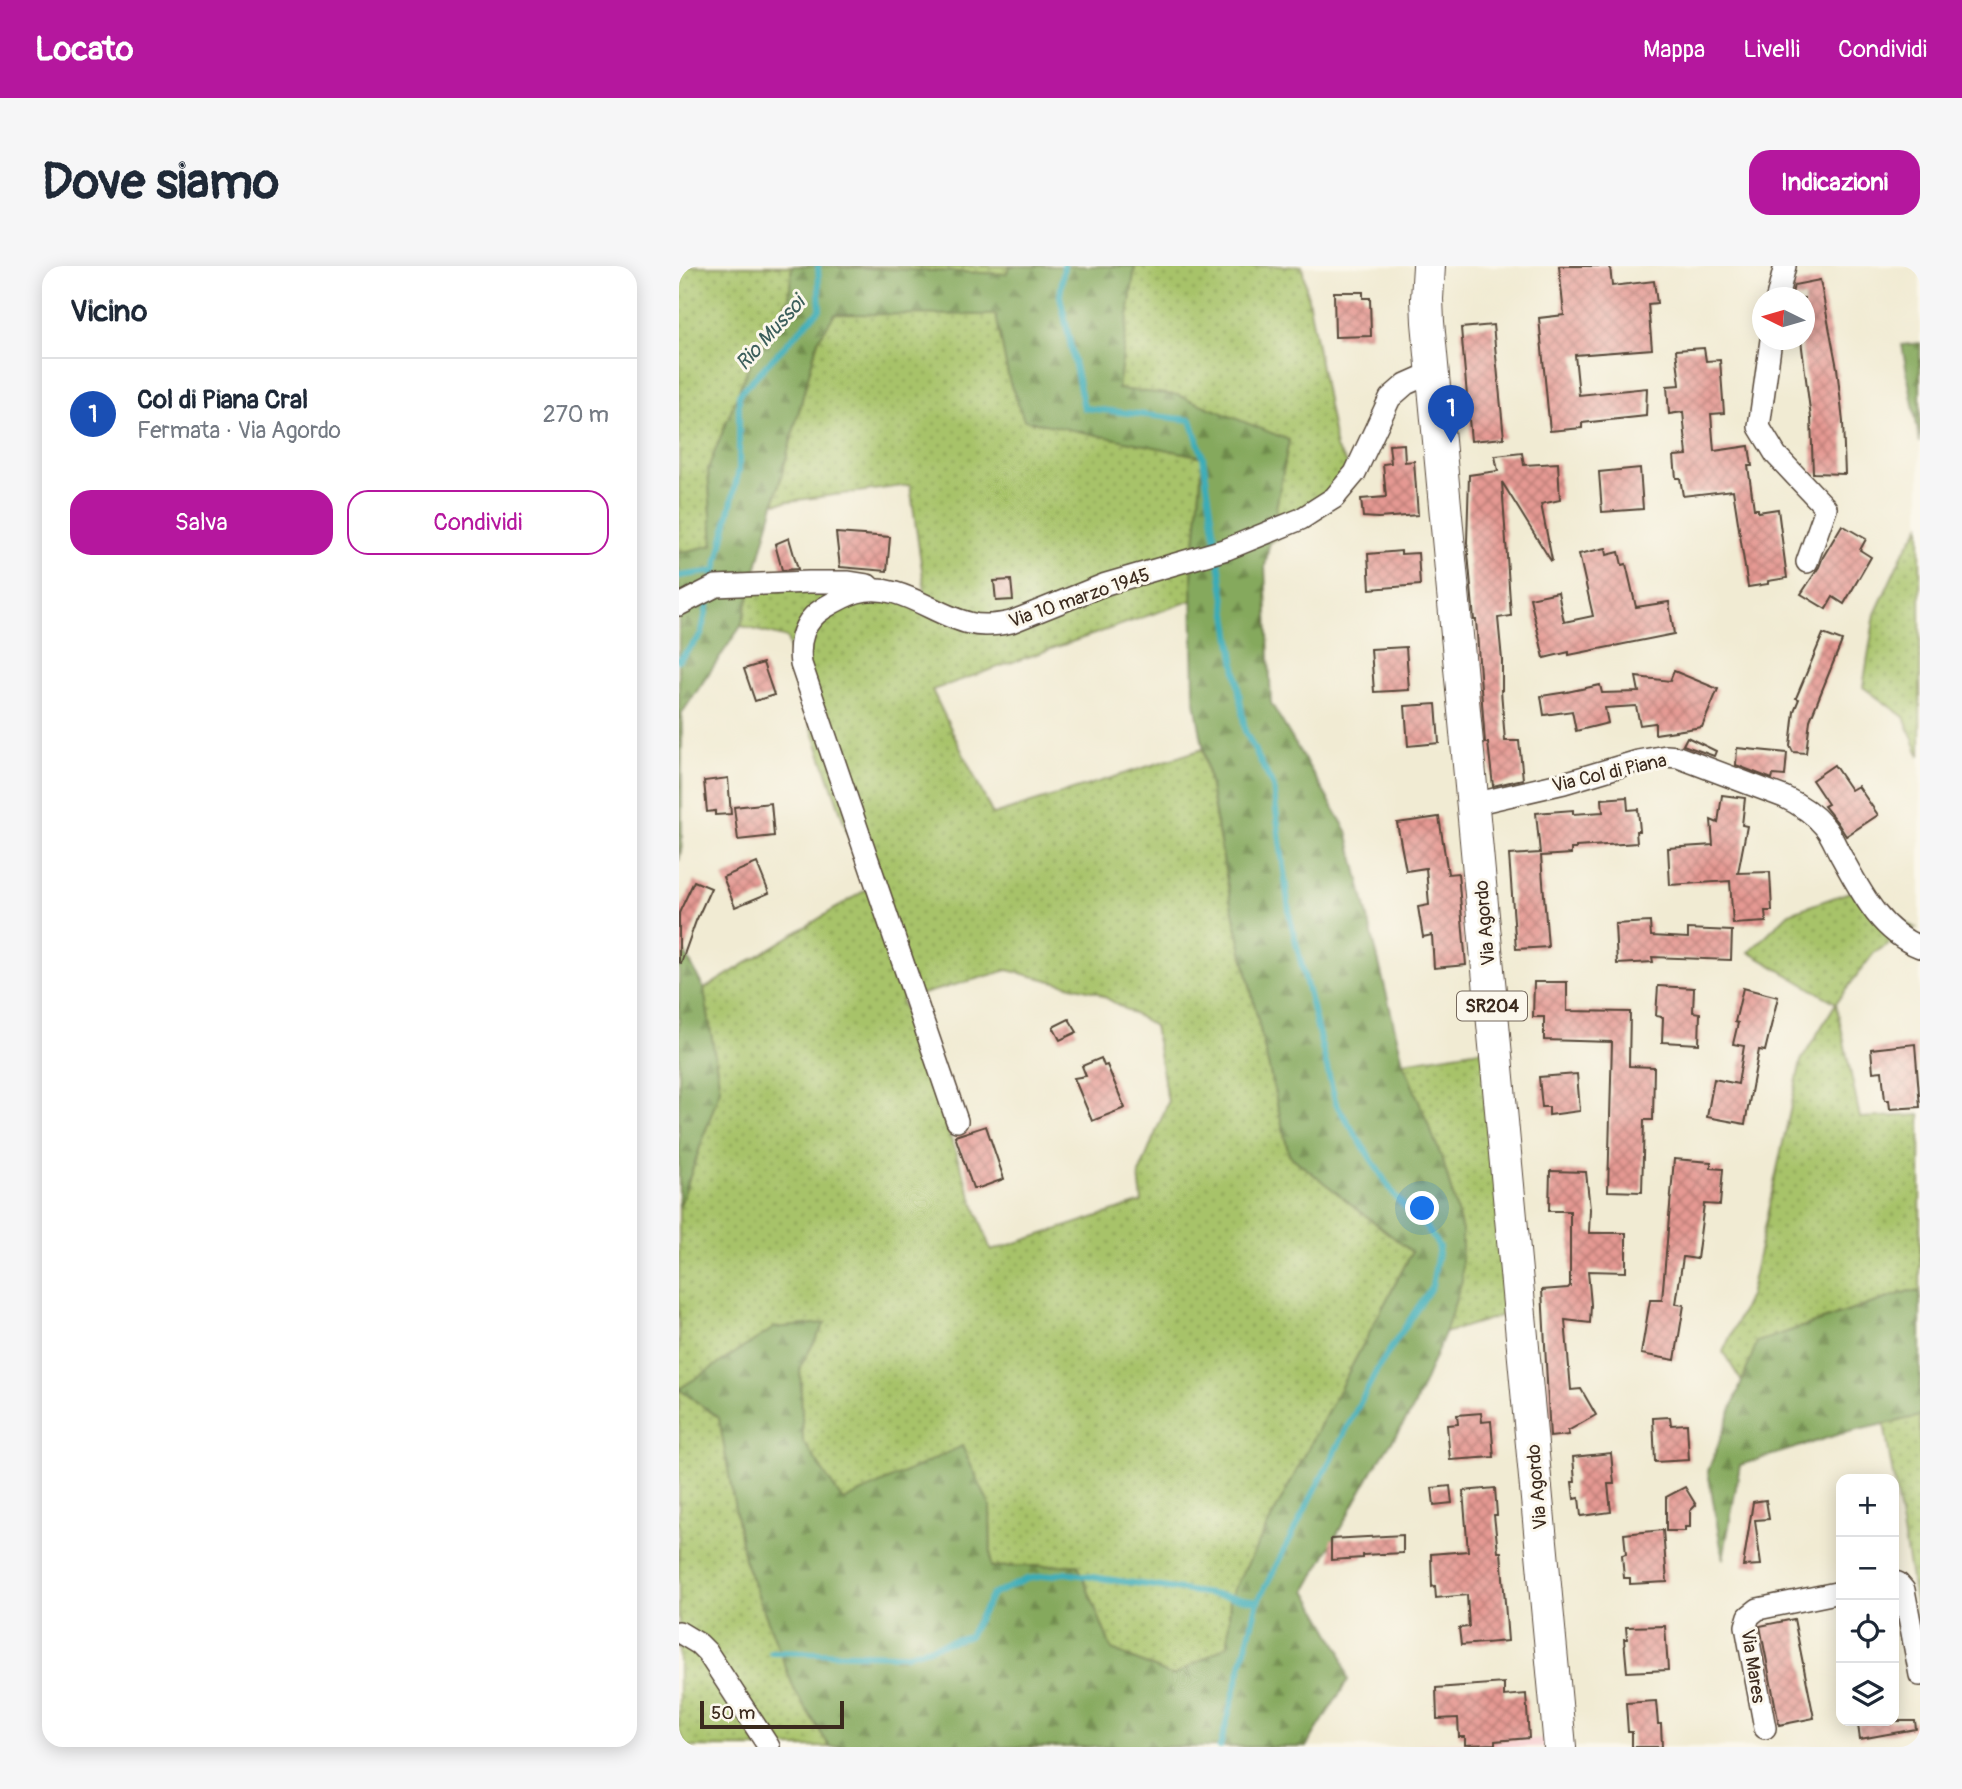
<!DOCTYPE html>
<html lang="it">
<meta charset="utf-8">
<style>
:root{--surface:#fff;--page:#f6f6f7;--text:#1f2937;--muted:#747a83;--line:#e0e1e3;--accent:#b5179e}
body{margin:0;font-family:Pangolin,sans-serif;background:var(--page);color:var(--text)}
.controls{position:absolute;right:21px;bottom:21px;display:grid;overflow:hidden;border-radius:14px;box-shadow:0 4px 18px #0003}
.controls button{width:63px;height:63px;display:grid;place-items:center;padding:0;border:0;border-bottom:2px solid var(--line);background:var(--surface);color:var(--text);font:35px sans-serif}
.compass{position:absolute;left:1073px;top:21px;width:63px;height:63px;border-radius:50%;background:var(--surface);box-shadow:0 4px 18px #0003;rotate:275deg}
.scale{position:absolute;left:21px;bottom:18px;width:144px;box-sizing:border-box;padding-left:7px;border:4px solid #3b2a1e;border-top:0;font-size:19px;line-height:24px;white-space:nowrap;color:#3b2a1e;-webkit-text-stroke:5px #fbf7ec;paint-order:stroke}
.you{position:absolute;left:744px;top:943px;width:24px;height:24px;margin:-18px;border:5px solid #fff;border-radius:50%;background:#1a73e8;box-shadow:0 0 0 10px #1a73e833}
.badge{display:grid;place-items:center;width:46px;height:46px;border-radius:50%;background:var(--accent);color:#fff;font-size:23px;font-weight:700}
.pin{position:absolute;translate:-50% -58px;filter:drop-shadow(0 2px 4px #0008)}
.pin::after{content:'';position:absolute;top:37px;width:24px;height:21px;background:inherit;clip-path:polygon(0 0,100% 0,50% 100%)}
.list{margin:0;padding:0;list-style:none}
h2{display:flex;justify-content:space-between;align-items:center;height:91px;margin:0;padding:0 28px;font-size:30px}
h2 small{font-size:23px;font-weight:400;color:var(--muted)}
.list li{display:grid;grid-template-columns:46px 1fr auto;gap:21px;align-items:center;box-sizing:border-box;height:112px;padding:0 28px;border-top:2px solid var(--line)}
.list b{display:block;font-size:26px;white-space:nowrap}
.list p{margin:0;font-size:23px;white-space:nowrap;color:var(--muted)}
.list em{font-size:23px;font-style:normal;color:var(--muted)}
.actions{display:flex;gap:14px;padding:21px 28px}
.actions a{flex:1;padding:16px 0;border:2px solid var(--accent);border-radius:21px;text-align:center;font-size:24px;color:var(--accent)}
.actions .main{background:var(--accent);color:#fff}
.icon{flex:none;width:38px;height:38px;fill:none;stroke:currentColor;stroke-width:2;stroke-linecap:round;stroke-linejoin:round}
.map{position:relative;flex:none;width:1241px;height:1481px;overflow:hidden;border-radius:21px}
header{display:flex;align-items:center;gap:42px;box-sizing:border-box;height:98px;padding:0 35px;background:var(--accent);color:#fff}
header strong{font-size:33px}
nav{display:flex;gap:38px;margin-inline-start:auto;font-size:24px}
.intro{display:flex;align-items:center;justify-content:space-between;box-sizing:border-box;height:168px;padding:0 42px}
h1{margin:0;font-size:49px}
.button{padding:18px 32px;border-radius:21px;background:var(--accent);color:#fff;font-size:24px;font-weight:700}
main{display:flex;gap:42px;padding:0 42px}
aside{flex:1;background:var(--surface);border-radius:21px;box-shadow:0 4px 18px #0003}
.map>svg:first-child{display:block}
.built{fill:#f7cfd1}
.grass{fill:url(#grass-dots);stroke:#717644;stroke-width:2;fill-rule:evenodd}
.forest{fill:url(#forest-firs);stroke:#606a3e;stroke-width:2}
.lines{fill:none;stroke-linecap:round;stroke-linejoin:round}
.stream{stroke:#3bacb7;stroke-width:6}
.building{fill:url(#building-cross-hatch)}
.street-casing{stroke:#564739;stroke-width:24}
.primary-casing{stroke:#564739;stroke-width:34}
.street{stroke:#fff;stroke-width:21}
.primary{stroke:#fff;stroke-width:32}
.labels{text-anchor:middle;stroke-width:6;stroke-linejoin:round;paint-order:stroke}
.shield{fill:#fbf7ec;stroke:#75685c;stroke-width:2}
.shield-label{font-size:18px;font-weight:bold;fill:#3b2a1e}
.street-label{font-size:19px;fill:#3b2a1e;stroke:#fbf7ec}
.water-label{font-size:21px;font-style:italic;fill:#3b5e5b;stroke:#fbf7ec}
</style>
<header>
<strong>Locato</strong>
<nav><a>Mappa</a><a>Livelli</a><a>Condividi</a></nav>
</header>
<div class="intro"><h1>Dove siamo</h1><a class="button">Indicazioni</a></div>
<main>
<aside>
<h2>Vicino<small></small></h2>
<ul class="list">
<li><span class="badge" style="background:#1a4fb4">1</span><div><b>Col di Piana Cral</b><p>Fermata · Via Agordo</p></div><em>270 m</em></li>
</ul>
<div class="actions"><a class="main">Salva</a><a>Condividi</a></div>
</aside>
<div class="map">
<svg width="1241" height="1481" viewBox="0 0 1241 1481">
<defs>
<pattern id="grass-dots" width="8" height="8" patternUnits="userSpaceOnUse" patternTransform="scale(1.75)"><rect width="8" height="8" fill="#a7c369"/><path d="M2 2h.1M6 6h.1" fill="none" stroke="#899f56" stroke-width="1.8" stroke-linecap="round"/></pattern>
<pattern id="forest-firs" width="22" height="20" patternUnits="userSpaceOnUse" patternTransform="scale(1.75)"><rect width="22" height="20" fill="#85a95d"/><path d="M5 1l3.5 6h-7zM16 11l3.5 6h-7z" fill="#6e8a4c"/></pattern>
<pattern id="building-cross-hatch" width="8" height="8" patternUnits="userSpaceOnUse" patternTransform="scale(1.75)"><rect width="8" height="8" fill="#e59993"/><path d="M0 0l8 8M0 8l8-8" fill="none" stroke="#bb7d77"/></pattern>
</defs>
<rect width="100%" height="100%" fill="#fbf7ec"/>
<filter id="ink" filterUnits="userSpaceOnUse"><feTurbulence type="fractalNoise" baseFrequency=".0143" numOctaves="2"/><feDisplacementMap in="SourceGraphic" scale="14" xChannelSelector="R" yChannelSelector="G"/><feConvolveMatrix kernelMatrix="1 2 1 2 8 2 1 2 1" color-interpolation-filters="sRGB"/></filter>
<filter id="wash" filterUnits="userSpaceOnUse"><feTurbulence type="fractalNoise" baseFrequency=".00686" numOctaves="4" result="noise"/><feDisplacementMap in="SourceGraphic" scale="28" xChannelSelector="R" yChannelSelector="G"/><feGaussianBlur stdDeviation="1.57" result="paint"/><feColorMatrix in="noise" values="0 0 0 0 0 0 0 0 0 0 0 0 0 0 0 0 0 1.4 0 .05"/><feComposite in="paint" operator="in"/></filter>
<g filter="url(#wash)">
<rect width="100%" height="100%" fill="#f1ebd3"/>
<!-- built -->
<path class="built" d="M875,1472L876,1481H742L741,1478Z"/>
<!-- grass -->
<g class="grass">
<path d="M0,0H113L110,32L78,79L29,203L34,279L0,287Z"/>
<path d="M159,0H331L327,8L159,1Z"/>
<path d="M456,0H623L657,182L679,212L646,247L590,277L610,174L438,123Z"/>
<path d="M156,47L318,49L330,114L345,153L524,191L513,312L514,334L253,424L314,549L524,483L552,637L610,889L733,986L551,1331L549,1379L494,1410L433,1384L399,1299L312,1301L311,1240L164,1236L124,1175L121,1101L145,1057L0,1123V942L41,823L25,723L188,623L121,428L108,372L62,360L74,314L247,332L231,219L95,237L139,74ZM329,704L417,726L475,760L489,836L460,908L463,936L312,985L222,734Z"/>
<path d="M1241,260V491L1225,451L1184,421L1196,348L1223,289Z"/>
<path d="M1188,620L1213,652L1237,662L1195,687L1157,737L1181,852L1241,849V1026L1230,1025L1079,1076L1063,1116L1044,1086L1070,1030L1122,795L1157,737L1070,686L1110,647Z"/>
<path d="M808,783L834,1046L766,1067L783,1014V965L764,895L724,796Z"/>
<path d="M0,1123L40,1151L65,1293L116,1425L151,1481H8L0,1466Z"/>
<path d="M1241,1150V1364L1205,1158Z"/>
</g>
<!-- forest -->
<g class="forest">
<path d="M113,0H159L160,1L327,8L331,0H456L439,123L499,129L610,174L586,300L592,437L668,565L724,796L764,895L783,965V1014L766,1067L734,1143L695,1202L627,1324L661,1384L669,1414L627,1481H151L116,1425L65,1293L40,1152L0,1123L95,1062L146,1057L121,1101L124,1175L164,1235L283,1180L311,1240L312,1301L399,1299L433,1384L494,1410L549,1379L551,1331L733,986L610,889L552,637L515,430L513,312L524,191L345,154L330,114L317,49L156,48L139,74L62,360L3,447V579L0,595V287L34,279L29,203L78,79L110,32Z"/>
<path d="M1241,77V177L1223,79Z"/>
<path d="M0,675L25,723L41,823L0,942Z"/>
<path d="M1230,1025L1241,1026V1150L1161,1168L1061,1199L1044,1293L1029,1205L1078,1076Z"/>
</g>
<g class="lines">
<!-- stream -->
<g class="stream">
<path d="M385,0L381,30L405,142L512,154L524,191L566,465L594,520L611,652L657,838L717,932L748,962L760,981L753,1020L699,1102L579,1335L541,1481"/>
<path d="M0,310L36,305"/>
<path d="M34,317L60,204V128L141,43L139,0"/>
<path d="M0,394L22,369L31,328"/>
<path d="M92,1386L226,1389L290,1370L313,1329L348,1313L386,1307L579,1335"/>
</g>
</g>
<g id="blocks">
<!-- building -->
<g class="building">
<path d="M880,0H931L933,20L975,15L978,37L969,38L973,83L896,89L900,129L968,122L967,150L903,157V162L871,165L860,52L885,49Z"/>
<path d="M1141,14L1158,102L1164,156L1166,208L1134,207L1132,152L1122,74H1125V32H1112L1115,19Z"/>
<path d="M655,26H684V32H691L692,70L656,71Z"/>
<path d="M814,59L825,172L792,175L782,62Z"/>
<path d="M1025,82L1027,95L1041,94L1045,147L1032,148L1035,185L1070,180L1073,200H1069L1075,243H1079V246L1099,243L1108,312L1089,315V318L1069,321L1054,224L1004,230L1001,212H997L995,190L1008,189L1004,146L990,148L988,120L1001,119L997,84Z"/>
<path d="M725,178L726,196L735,195L739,249L699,252L684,251L682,233L707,231L704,198L712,197L710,179Z"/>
<path d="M843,187L845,199L879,197L881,234L862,238L873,294L872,295L823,216L832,350L819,352L823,394V424H822L826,475H840L844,513L814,520L809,477H806L797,354H795L788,276L790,209L819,205L816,190Z"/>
<path d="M961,202L964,243L923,246L920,206Z"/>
<path d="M1163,259L1187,273L1181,284L1192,291L1165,338L1154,331L1147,343L1122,328L1140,301L1144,291Z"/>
<path d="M157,267L211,271L208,305L161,301Z"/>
<path d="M110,272L119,303L103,304L96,278Z"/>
<path d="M927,282L928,289L940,286L943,299L947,298L957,341L990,336L995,368L890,389V386L865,392L851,332L879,326L885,356L914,350L900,288Z"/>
<path d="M722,285V288L739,287L741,319L691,323L689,288Z"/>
<path d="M332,314L334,334L317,335L315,315Z"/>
<path d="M1144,368L1163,375L1131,454L1127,487L1114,486L1111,480L1115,445L1120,433L1117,432Z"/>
<path d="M727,381L730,424L695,426L692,383Z"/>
<path d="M84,397L95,429L76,435L65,403Z"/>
<path d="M995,405L1039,423L1023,461L976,468V457L961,459L957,440L926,442L929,457L897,465L893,445L865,449L862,430L888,426L921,419L923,427L960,426L957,411L991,415Z"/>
<path d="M757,438L760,477L729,480L726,440Z"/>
<path d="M1008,471L1037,485L1035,490L1004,479Z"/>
<path d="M1058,482L1108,487L1106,510L1094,509L1093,513L1057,499Z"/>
<path d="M1155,499L1172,524L1179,520L1199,549L1167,570L1158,556L1145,540L1149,538L1133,514Z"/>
<path d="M49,512L52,548L36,549V545L28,546L25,515Z"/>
<path d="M1043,529L1066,532L1063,559L1068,560L1059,607L1091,606L1093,645H1086L1087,656L1054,658L1051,615L991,619L989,582L1034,579L1032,554L1039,557Z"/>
<path d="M948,531L949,544L959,543L961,565H957L958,577L897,581V583H892V588L862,590L869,681L837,683L830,589L861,587L857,547L894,544V548L924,546L923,533Z"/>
<path d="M92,537L95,570L59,574L55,541Z"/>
<path d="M760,551L769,608L779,607L787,699L755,702L753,669L744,671L739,641L750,639L747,602L727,605L718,557Z"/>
<path d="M78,597L90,627L56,641L44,611Z"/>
<path d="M15,615L32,622L17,655L2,697L0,696V647Z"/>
<path d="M971,656L972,670L1009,672V663L1053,665L1052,694L973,691L974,696L938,698L936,658Z"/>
<path d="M855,716H888V745L951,746L950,800L975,801L974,854H965L963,926L929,925L933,776L865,774V751H854Z"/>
<path d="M979,720L1015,722L1014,746L1021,747L1020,778L983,776L984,751L977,750Z"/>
<path d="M1064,722L1099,731L1086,785L1080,784L1066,858L1028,851L1035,813L1059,818L1065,780L1054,778L1059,757L1056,756Z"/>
<path d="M390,753L398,766L381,774L374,761Z"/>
<path d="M1236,778L1241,841L1211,843L1210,834H1206L1203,805L1194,806L1192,783Z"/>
<path d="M422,792L425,800L428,799L446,842L413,855L395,812L407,810L403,800Z"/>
<path d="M898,808L901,845L870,849V841H863L860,811Z"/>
<path d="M307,860L325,913L300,922H294L276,870Z"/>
<path d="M995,893L1032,896V902L1044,903L1041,939L1025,938L1018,993L1004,991L997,1038L1005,1039L996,1094L962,1088L971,1034H983Z"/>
<path d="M871,905L907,906L911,943L910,967H947V1006L909,1005L912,1039L911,1057L886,1054L892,1124L902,1123L917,1149L889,1165L890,1169L871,1171L863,1024L889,1022L891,1020V945H870Z"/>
<path d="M802,1147L803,1156L812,1155L815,1191L771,1194L768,1159L779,1158L778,1149Z"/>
<path d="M991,1151L992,1159L1008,1158L1010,1194L976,1196L974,1152Z"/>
<path d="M932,1187L935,1218H929L932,1246L902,1250L900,1232L895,1233L893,1216H896L894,1191Z"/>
<path d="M771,1220L773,1237L755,1239L753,1222Z"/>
<path d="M1006,1221L1017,1239L1011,1245V1261H1006V1265H987V1231Z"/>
<path d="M816,1222L818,1249H815L819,1286H822L829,1375L782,1379L780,1362L790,1361L788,1329L757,1332L756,1320L753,1321L752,1288L789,1285L784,1225Z"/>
<path d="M1087,1234L1090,1253L1076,1254L1082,1299L1064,1300L1074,1236Z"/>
<path d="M984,1264L988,1316L951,1318V1312H945L943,1289L947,1288L945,1268Z"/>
<path d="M724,1269V1287L684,1289V1292L652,1294V1273Z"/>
<path d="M1115,1353L1135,1452L1100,1459L1081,1360Z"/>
<path d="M986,1360L989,1404L948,1406L945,1373H948L947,1361Z"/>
<path d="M825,1417V1430L847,1428L850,1472L816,1475V1478L786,1479V1471H780L779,1452L758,1453L757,1422Z"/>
<path d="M977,1435L979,1458H982L983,1481H953V1466H949L947,1437Z"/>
<path d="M1188,1455H1236L1237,1463L1181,1473L1179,1459Z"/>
</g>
</g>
</g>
<g filter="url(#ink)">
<use href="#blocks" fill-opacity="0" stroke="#564739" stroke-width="2"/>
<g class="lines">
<!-- street casing -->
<g class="street-casing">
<g id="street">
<path d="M1098,32L1106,0"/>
<path d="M1092,74L1080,161L1097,189L1147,242L1128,296"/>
<path d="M0,339L37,320L130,316H170L189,319"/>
<path d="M794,538L885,517L959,495L987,490L999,491L1105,531C1120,538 1134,547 1145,560C1152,568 1156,579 1161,588C1181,624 1200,665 1241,681"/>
<path d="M278,855L122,398C119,375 124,355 145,342C155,336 167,329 178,326C220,315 252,348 290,357C304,361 318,359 332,356L427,318L548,283L622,253L639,242L655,232L676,207L711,132L727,118L754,106"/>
<path d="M1215,1316L1219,1317L1225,1324L1241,1409"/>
<path d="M0,1366L20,1378L28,1386L90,1481"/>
<path d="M1086,1462L1067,1360L1070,1350L1079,1343L1162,1326"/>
</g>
</g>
<!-- primary casing -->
<g class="primary-casing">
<path id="primary" d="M750,0L748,33L749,56L881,1481"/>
</g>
<!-- street -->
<use href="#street" class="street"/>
<!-- primary -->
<use href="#primary" class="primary"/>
</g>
</g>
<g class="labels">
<!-- shield labels -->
<rect class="shield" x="778" y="725.5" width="70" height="29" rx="5"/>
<g class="shield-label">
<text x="813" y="746">SR204</text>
</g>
<!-- street labels -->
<g class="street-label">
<text transform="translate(400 331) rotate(-19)" y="7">Via 10 marzo 1945</text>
<text transform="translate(930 506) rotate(-13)" y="7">Via Col di Piana</text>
<text transform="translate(805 657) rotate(-95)" y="7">Via Agordo</text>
<text transform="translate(857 1221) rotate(-95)" y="7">Via Agordo</text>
<text transform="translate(1075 1400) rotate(81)" y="7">Via Mares</text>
</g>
<!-- water labels -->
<g class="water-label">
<text transform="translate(91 67) rotate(-48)" y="7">Rio Mussoi</text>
</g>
</g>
</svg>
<div class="controls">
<button>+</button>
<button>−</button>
<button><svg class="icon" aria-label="locate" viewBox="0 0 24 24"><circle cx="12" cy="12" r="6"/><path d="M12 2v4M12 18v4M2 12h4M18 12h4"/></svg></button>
<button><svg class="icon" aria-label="layers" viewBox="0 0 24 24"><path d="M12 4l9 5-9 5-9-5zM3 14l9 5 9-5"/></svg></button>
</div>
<svg class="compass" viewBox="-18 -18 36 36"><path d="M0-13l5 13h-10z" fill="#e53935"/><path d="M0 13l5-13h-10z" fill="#747a83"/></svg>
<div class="scale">50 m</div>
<div class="you"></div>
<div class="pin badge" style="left:772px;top:177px;background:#1a4fb4">1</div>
</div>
</main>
